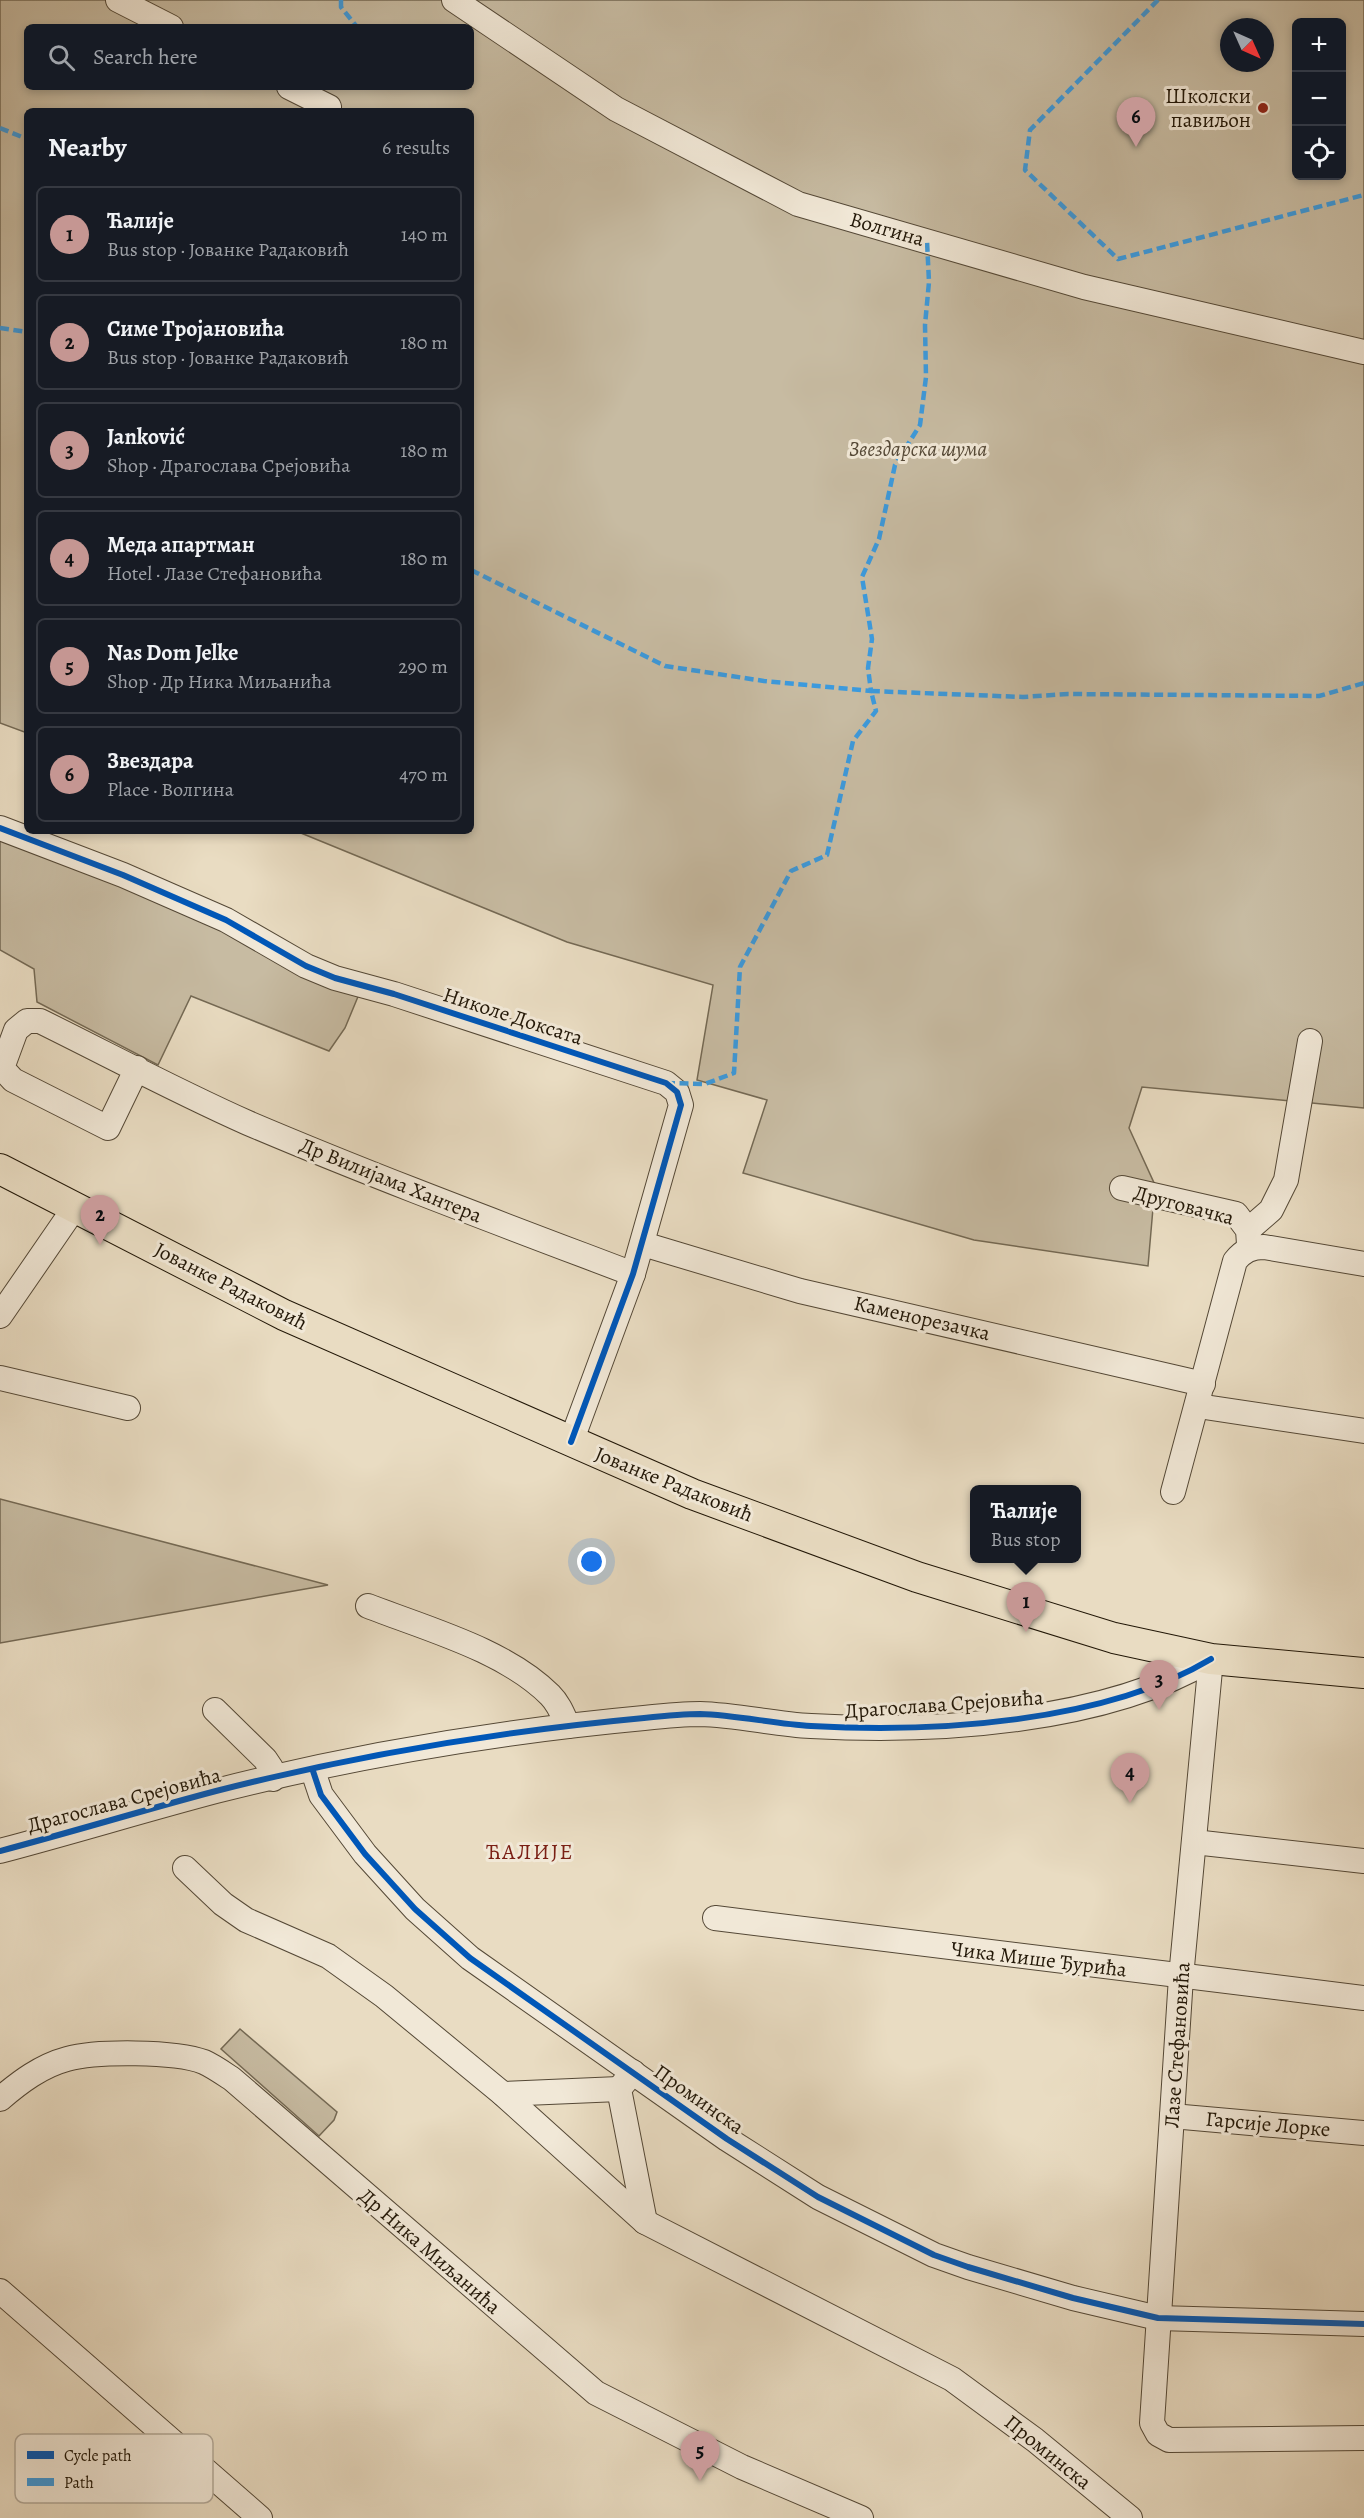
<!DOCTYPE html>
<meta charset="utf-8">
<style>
:root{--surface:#171b24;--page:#20242c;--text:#f1f3f6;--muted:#9ea1a6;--line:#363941;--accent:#c59692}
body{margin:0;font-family:Alegreya,serif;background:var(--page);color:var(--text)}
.controls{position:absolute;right:18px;top:18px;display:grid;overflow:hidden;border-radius:9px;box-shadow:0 3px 9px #0003}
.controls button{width:54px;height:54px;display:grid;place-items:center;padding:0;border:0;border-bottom:2px solid var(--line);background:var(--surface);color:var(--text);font:30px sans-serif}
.compass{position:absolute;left:1220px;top:18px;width:54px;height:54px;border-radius:50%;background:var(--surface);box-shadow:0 3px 9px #0003;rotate:135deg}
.you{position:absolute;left:592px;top:1562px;width:21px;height:21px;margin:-15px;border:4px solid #fff;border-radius:50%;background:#1a73e8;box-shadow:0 0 0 9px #1a73e833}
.badge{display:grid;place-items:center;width:39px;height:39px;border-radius:50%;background:var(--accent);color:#111;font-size:20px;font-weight:700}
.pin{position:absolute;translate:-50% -50px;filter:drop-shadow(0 2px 3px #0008)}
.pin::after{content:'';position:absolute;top:32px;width:21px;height:18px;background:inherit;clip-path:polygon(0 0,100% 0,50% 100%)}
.popup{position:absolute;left:970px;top:1485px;width:111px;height:78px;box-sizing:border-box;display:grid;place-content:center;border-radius:9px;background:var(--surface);filter:drop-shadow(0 2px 4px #0005);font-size:20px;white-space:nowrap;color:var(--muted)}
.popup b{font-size:22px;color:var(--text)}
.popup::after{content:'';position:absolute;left:50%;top:100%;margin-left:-12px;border:12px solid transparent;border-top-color:var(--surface)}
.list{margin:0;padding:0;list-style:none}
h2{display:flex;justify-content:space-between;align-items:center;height:78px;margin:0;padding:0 24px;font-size:26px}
h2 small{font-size:20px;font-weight:400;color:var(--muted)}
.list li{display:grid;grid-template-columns:39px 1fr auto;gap:18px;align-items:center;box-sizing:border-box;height:96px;margin:0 12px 12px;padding:0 12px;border:2px solid var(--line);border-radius:9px}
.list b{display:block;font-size:22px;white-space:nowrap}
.list p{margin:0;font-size:20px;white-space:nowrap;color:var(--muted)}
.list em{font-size:20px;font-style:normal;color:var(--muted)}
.icon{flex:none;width:33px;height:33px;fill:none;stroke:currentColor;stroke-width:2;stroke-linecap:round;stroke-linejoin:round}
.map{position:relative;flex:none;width:1364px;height:2518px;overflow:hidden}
.search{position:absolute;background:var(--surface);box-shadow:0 3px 9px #0003;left:24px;top:24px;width:450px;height:66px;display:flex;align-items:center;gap:15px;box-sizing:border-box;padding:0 21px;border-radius:9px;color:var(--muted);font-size:22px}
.panel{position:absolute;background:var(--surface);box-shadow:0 3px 9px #0003;left:24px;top:108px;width:450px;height:726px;border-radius:9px}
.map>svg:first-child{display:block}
.green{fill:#c7bba2;stroke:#746954;stroke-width:1.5;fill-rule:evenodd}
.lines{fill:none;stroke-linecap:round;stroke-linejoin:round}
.minor-casing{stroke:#544836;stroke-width:26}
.major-casing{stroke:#221707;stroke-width:32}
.minor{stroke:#f1e8d7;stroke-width:24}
.major{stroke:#e9dcc2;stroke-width:30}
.quiet{stroke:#3c9add;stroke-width:4.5;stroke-dasharray:9 4.5;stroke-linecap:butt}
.cycleway-casing{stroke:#f1e8d7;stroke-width:10}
.cycleway{stroke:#0057b8;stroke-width:6}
.poi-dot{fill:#8f2418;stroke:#f1e8d7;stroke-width:2}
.labels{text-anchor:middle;stroke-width:6;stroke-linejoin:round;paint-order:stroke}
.poi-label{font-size:21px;fill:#221707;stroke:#f1e8d7;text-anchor:end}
.street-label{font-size:21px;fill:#221707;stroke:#f1e8d7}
.park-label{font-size:21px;font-style:italic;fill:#544836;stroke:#f1e8d7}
.neighbourhood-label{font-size:22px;letter-spacing:1.5px;fill:#7a1f14;stroke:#f1e8d7}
.key{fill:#f1e8d7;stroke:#b3a999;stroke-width:1.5}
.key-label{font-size:16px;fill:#221707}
</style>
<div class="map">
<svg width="1364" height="2518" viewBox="0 0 1364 2518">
<rect width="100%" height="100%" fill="#e9dcc2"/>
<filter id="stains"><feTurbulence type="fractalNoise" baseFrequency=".00333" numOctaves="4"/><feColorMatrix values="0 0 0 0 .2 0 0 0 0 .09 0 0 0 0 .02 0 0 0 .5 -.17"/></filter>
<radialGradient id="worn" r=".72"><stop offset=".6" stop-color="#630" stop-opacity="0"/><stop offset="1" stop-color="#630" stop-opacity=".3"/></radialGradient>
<!-- green -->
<g class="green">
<path d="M0,0H1364V1108L1142,1087L1129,1128L1155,1185L1148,1266L974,1240L743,1173L767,1100L697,1080L713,985L567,942L296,831H471V111H27V733L0,723ZM1296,22H1342V176H1296ZM27,27H471V87H27ZM1229,27H1265V63H1229Z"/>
<path d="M0,828L362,987L345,1028L329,1051L191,996L158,1065L37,1002L34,969L0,950Z"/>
<path d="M0,1499L328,1585L0,1643Z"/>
<path d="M240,2029L337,2112L334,2120L319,2136L221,2049Z"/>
</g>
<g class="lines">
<!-- minor casing -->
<g class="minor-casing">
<g id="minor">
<path d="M118,0L171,27"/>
<path d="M454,0L616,109L798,204L1084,287L1364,352"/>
<path d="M289,87L329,107"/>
<path d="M0,828L123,875L226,920L306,966L335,978L394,994L666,1083L677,1092L681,1105L633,1274L571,1442"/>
<path d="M137,1068L108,1128L13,1080L2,1068L16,1030L27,1021H40C109,1055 178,1092 248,1123C375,1177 504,1225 633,1274"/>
<path d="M1122,1188L1236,1214L1248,1230L1249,1244"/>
<path d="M1248,1230L1271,1210L1286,1180L1310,1041"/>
<path d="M643,1244L800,1291L1203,1384"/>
<path d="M0,1316L75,1207"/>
<path d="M0,1378L128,1408"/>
<path d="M1198,1406L1364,1431"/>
<path d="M1173,1492L1235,1261C1243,1251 1251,1247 1264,1247L1364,1264"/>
<path d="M368,1606C427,1629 505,1650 550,1695C559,1704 563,1715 568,1726"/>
<path d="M1211,1659L1181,1977L1152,2423L1158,2434L1169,2440L1364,2438"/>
<path d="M215,1710L265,1759L271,1768L273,1779"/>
<path d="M313,1771L321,1795L365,1854L415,1909L470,1958L727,2139L818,2197L934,2255L968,2267L1073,2298L1158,2318L1364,2324"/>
<path d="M1194,1842L1364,1861"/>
<path d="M0,1851C72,1832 144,1810 216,1791C353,1756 504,1731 644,1718C663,1716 682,1714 700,1714C737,1715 774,1724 811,1726C934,1733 1104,1723 1211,1659"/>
<path d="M185,1868L223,1904L246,1920L328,1956L384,1996L503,2094L645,2222L952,2379L1035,2440L1130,2518"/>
<path d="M715,1918L1364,1998"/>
<path d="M633,2072L619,2089L645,2222"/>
<path d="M503,2094L619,2089"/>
<path d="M0,2099C20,2082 41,2066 67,2059C96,2051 175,2051 204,2062C213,2066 223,2073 232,2079L596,2393L742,2467L861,2518"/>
<path d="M1172,2116L1364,2133"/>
<path d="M0,2291L260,2518"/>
</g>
</g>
<!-- major casing -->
<g class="major-casing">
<path id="major" d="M0,1169L284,1315L692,1494L917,1577L1114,1638L1211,1659L1364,1673"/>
</g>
<!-- minor -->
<use href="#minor" class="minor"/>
<!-- major -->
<use href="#major" class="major"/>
<!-- quiet -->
<g class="quiet">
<path d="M341,0V7L357,27"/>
<path d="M1158,0L1030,130L1025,170L1118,259L1364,195"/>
<path d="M0,128L27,139"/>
<path d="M0,328L27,332"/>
<path d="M471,570L665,666L764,681L871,691L868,668L872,639L862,577L879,539L895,465L920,425L926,377L925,325L929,282L927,241"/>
<path d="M666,1083L705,1084L734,1073L740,967L791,871L827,855L853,741L876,711L871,691L1023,697L1068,694L1319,696L1364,683"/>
</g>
<!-- cycleway casing -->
<g class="cycleway-casing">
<g id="cycleway">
<path d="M0,828L123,875L226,920L306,966L335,978L394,994L666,1083L677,1092L681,1105L633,1274L571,1442"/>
<path d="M313,1771L321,1795L365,1854L415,1909L470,1958L727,2139L818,2197L934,2255L968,2267L1073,2298L1158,2318L1364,2324"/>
<path d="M0,1851C72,1832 144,1810 216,1791C353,1756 504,1731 644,1718C663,1716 682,1714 700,1714C737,1715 774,1724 811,1726C934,1733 1104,1723 1211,1659"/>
</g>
</g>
<!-- cycleway -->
<use href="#cycleway" class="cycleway"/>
</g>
<!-- markers -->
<circle class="poi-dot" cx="1263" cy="108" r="6"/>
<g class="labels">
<!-- poi labels -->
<g class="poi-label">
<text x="1251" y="103">Школски<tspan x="1251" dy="24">павиљон</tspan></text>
</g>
<!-- street labels -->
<g class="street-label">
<text transform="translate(887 229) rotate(16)" y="7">Волгина</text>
<text transform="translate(513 1016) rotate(18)" y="7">Николе Доксата</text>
<text transform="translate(391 1180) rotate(22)" y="7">Др Вилијама Хантера</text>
<text transform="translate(1184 1205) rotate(15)" y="7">Друговачка</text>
<text transform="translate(231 1286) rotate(27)" y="7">Јованке Радаковић</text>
<text transform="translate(922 1318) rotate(13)" y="7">Каменорезачка</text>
<text transform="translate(674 1484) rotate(22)" y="7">Јованке Радаковић</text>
<text transform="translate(944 1704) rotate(-4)" y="7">Драгослава Срејовића</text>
<text transform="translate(124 1800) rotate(-15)" y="7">Драгослава Срејовића</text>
<text transform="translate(1039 1959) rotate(7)" y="7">Чика Мише Ђурића</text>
<text transform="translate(1177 2045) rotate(-86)" y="7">Лазе Стефановића</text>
<text transform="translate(699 2099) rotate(35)" y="7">Проминска</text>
<text transform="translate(1268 2124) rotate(5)" y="7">Гарсије Лорке</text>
<text transform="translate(430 2251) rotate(41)" y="7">Др Ника Миљанића</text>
<text transform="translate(1048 2452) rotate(39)" y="7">Проминска</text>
</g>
<!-- park labels -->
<g class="park-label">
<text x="918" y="456">Звездарска шума</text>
</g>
<!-- neighbourhood labels -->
<g class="neighbourhood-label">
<text x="530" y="1859">ЋАЛИЈЕ</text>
</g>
</g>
<!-- legend -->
<rect x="15" y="2434" width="198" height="69" rx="9" class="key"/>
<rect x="27" y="2451" width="27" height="8" fill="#0057b8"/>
<rect x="27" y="2478" width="27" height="8" fill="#3c9add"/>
<g class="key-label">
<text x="64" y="2461">Cycle path</text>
<text x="64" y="2488">Path</text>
</g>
<rect width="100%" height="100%" filter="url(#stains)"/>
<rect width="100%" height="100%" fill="url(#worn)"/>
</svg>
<div class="controls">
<button>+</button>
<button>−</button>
<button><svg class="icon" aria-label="locate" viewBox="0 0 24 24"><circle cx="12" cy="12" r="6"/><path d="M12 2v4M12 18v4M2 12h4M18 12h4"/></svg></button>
</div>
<svg class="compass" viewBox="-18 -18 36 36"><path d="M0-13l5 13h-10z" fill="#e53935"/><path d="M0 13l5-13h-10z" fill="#9ea1a6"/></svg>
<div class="you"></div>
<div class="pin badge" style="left:1026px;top:1632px">1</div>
<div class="popup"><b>Ћалије</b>Bus stop</div>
<div class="pin badge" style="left:100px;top:1245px">2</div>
<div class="pin badge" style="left:1159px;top:1710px">3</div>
<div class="pin badge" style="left:1130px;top:1803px">4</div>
<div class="pin badge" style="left:700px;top:2481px">5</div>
<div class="pin badge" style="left:1136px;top:147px">6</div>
<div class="search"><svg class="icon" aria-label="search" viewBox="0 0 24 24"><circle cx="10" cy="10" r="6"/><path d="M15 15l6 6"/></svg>Search here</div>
<section class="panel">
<h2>Nearby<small>6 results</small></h2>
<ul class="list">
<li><span class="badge">1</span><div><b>Ћалије</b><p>Bus stop · Јованке Радаковић</p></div><em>140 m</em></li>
<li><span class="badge">2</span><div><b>Симе Тројановића</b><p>Bus stop · Јованке Радаковић</p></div><em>180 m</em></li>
<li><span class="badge">3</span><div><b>Janković</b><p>Shop · Драгослава Срејовића</p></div><em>180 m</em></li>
<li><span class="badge">4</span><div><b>Меда апартман</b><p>Hotel · Лазе Стефановића</p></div><em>180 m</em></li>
<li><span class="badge">5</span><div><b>Nas Dom Jelke</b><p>Shop · Др Ника Миљанића</p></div><em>290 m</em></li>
<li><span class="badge">6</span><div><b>Звездара</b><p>Place · Волгина</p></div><em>470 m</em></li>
</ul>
</section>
</div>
